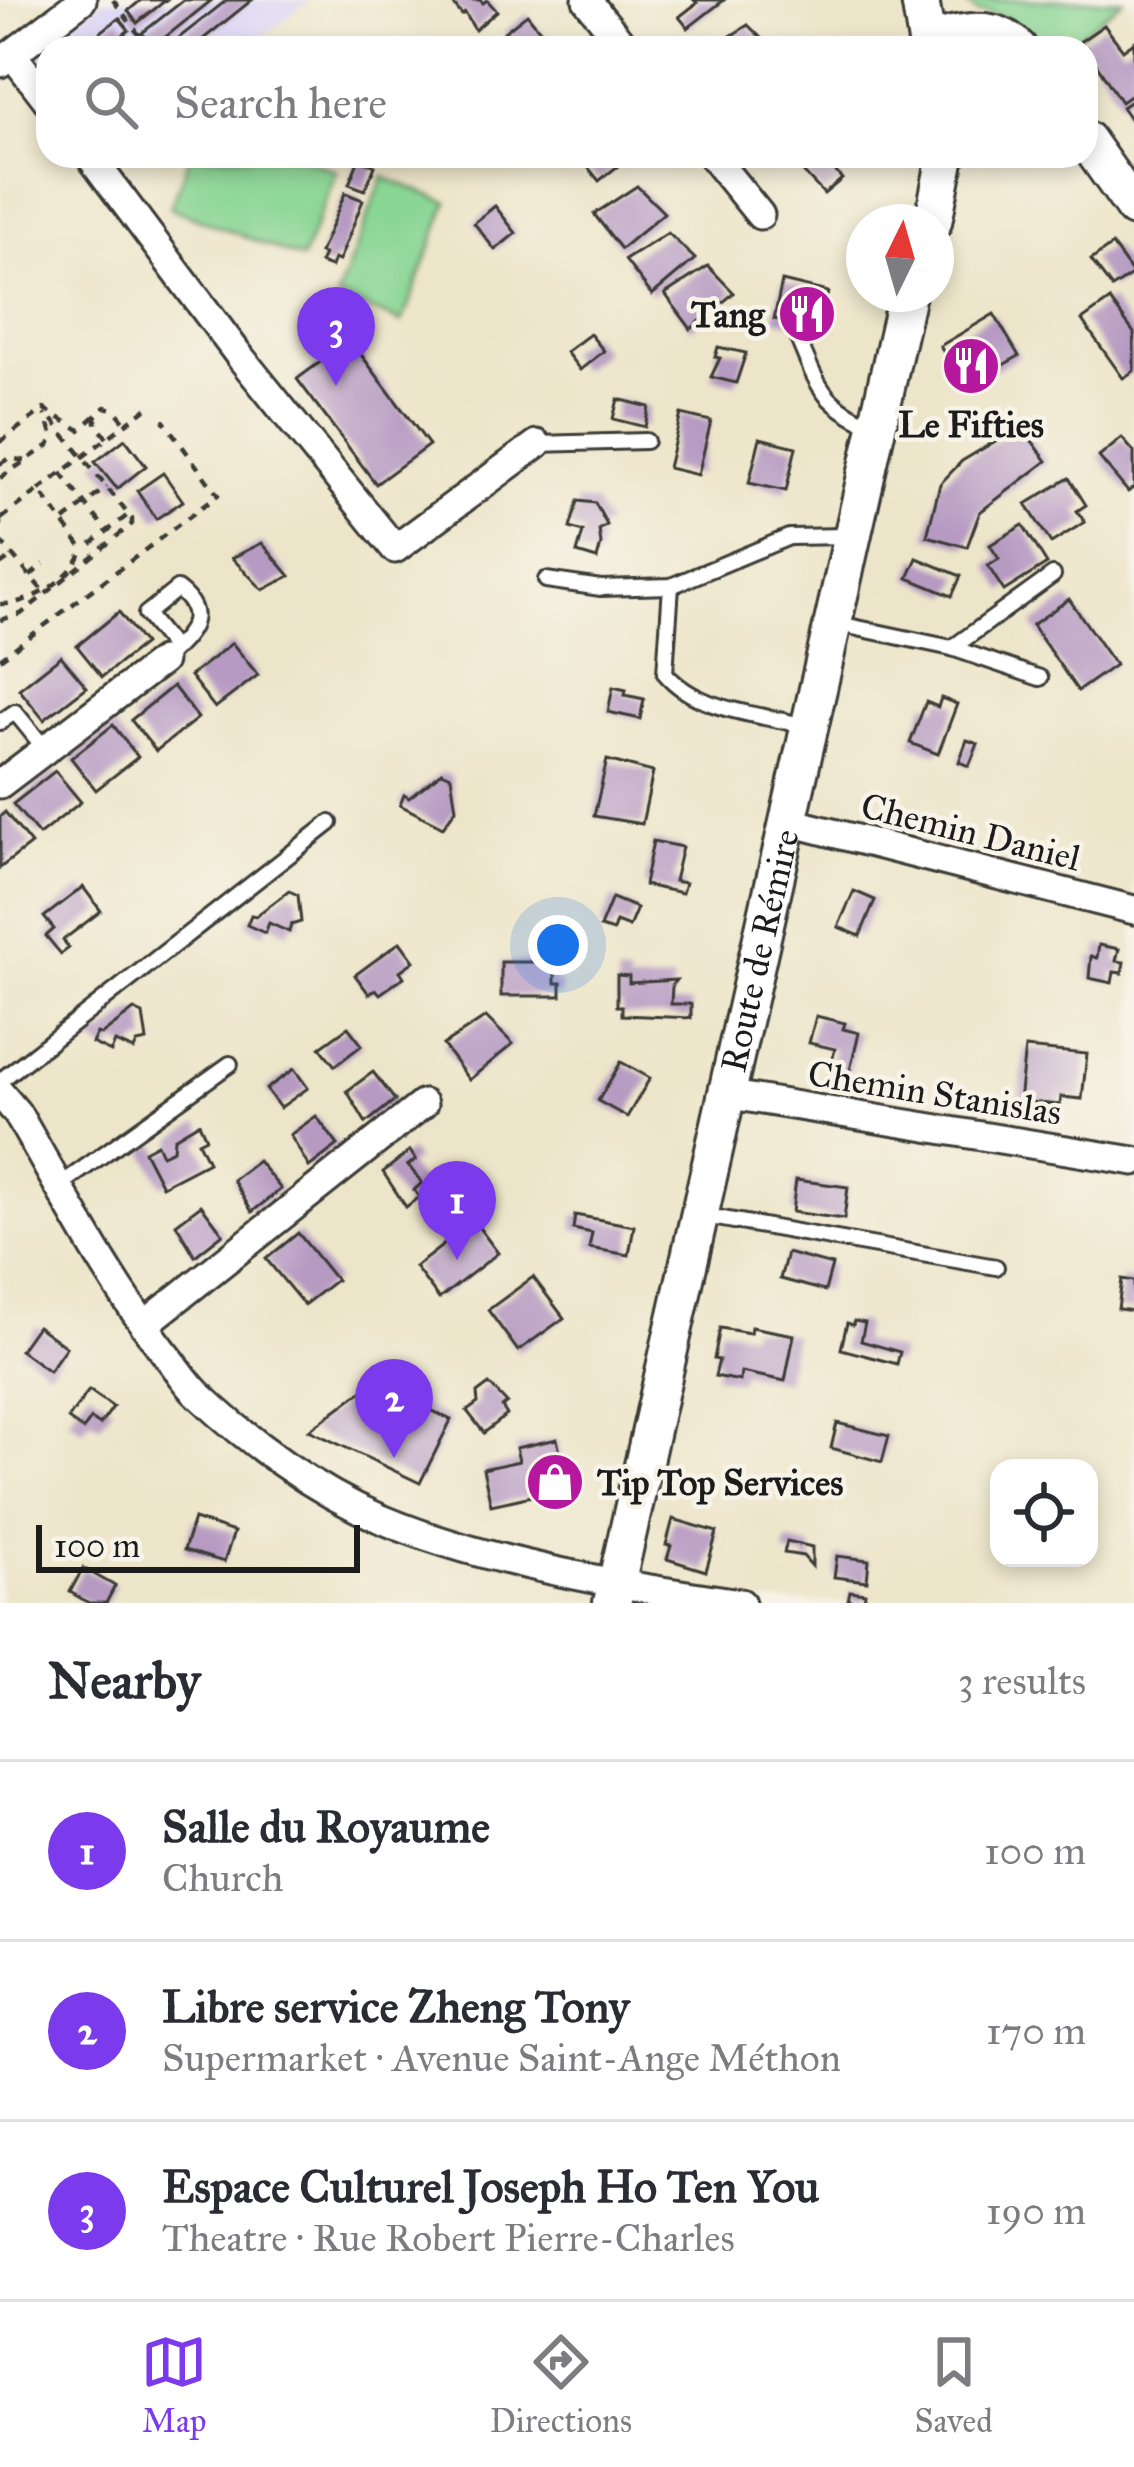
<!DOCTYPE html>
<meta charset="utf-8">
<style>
:root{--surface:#fff;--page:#f2f2f3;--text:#2b2b33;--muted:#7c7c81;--line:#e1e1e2;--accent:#7c3aed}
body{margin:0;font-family:"IM FELL Great Primer",serif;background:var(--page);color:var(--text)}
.controls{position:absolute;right:36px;bottom:36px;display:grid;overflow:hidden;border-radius:24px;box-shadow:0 6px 18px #0003}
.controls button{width:108px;height:108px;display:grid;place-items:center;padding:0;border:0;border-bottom:3px solid var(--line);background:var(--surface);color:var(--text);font:60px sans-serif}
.compass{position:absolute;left:846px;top:204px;width:108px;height:108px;border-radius:50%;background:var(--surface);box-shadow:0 6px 18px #0003;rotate:5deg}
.scale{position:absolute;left:36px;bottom:30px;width:324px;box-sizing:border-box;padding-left:12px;border:6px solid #1c1c1c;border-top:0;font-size:33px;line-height:42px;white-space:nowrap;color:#1c1c1c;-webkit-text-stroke:9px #f7f3e8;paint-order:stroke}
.you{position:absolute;left:558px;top:945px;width:42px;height:42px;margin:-30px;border:9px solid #fff;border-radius:50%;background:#1a73e8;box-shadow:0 0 0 18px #1a73e833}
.badge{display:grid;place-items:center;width:78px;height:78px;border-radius:50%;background:var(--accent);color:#fff;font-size:39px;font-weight:700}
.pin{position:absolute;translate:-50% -99px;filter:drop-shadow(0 3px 6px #0008)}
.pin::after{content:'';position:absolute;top:63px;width:42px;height:36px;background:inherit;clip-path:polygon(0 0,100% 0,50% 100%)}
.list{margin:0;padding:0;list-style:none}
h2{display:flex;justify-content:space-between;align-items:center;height:156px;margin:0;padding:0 48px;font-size:51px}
h2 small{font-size:39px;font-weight:400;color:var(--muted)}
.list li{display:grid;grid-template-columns:78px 1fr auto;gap:36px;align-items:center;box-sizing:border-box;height:180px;padding:0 48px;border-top:3px solid var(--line)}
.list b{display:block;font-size:45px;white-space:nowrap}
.list p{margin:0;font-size:39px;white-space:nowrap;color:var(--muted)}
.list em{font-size:39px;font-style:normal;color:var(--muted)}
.icon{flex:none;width:66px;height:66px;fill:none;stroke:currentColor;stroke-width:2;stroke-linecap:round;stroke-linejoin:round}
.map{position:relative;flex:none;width:1134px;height:1603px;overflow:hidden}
.search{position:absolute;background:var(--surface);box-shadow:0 6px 18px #0003;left:36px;right:36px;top:36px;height:132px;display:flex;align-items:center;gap:30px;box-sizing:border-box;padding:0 42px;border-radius:36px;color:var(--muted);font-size:45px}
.sheet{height:696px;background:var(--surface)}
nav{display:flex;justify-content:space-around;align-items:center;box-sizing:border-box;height:168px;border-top:3px solid var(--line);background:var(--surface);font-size:33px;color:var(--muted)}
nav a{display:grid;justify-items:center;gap:6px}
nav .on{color:var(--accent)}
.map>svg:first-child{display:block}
.built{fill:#dbd6f7}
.green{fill:#8ad694;stroke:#537958;stroke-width:3}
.building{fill:#b69ac2}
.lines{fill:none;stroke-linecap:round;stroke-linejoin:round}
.lane-casing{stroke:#3b3a36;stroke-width:20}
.street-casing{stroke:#3b3a36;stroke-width:33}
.secondary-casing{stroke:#3b3a36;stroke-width:42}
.path{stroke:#3b3a36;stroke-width:4.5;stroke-dasharray:9 9;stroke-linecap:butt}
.lane{stroke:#fff;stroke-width:14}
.street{stroke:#fff;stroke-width:27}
.secondary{stroke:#fff;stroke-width:36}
.labels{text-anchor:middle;stroke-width:9;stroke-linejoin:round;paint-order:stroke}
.poi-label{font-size:36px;font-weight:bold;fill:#1c1c1c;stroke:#f7f3e8;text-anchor:end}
.street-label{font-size:36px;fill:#1c1c1c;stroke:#f7f3e8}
</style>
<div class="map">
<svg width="1134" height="1603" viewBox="0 0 1134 1603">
<rect width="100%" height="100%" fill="#f7f3e8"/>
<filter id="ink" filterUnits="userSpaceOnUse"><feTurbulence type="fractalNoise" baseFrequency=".00833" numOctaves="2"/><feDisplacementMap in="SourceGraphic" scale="24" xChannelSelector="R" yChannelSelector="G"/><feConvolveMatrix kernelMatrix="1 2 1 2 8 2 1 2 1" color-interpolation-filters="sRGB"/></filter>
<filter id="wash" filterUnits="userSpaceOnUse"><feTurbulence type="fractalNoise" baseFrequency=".004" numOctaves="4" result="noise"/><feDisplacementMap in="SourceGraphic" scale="48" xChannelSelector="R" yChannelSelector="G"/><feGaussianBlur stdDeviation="2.7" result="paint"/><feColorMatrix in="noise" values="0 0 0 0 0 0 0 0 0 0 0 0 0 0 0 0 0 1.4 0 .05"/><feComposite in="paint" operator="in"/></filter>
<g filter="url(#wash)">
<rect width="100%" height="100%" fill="#ede5c9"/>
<!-- built -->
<path class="built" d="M102,0H310L248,48H48V77L31,55Z"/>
<!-- green -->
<g class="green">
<path d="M964,0H1123L1064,48H1036C1017,26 1006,12 976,12Z"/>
<path d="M190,156H298L337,171L302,259L170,208Z"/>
<path d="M383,177L448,202L402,322L337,297Z"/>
</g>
<g id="blocks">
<!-- building -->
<g class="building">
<path d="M141,0H166L137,23L128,11Z"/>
<path d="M184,0H212L153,47L142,33Z"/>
<path d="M227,0H252L192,48H166Z"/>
<path d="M450,0H480L483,3L487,0L497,11L475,30L465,13L462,15Z"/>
<path d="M694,0H724L688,28L679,17L697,3Z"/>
<path d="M527,14L548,40L554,36L561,44L556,48H516L504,32Z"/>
<path d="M119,18L129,30L107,48H80Z"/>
<path d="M748,25L771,48H712Z"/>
<path d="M1104,25L1123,50L1134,42V93L1121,102L1086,48L1078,43Z"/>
<path d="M1134,99V124L1122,107Z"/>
<path d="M579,156H619L623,162L599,181Z"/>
<path d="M788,156H845L832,167L842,179L824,194Z"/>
<path d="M359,159L375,166L365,190L349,184Z"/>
<path d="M637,186L664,213L621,249L594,214Z"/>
<path d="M345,193L363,200L339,261L334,259L331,267L320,263L324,255L320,253Z"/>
<path d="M495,206L516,233L495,250L474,223Z"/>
<path d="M668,233L695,259L652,295L625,260Z"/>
<path d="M1112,245L1133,274L1112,288L1091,260Z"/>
<path d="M708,266L734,293L691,329L665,294Z"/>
<path d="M782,281L828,292L822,315L828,316L825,329L817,328L816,336L804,334L806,326L774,319Z"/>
<path d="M1110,300L1134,333V371L1123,378L1082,320Z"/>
<path d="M994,314L1019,356L964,387L940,346Z"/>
<path d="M590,334L604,351L580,370L566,352Z"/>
<path d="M350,340L429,445L376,484L297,379Z"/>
<path d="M718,347L746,353L736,383L711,377L720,358L715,357Z"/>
<path d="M618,399L649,407L645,427L613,419Z"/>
<path d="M681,414L711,421L698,475L668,468Z"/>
<path d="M1021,426L1047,461L980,512L967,547L927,536L940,484L962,461Z"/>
<path d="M760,438L796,447L786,491L749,483Z"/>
<path d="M1122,438L1134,452V487L1128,492L1099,457Z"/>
<path d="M125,439L146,466L117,489L95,462Z"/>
<path d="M163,473L183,501L156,519L137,491Z"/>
<path d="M1069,478L1086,505L1077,511L1085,522L1051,543L1026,504Z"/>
<path d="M578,501L595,503L607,525L599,530L601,544L597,559L577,553L583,532L570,528Z"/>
<path d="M1023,525L1047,564L1004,591L988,566L999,559L990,545Z"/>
<path d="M262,543L290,576L263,590L232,558Z"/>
<path d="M917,558L961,576L952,596L908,578Z"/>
<path d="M1069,599L1115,665L1078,691L1032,625Z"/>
<path d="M119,612L144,644L102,677L77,646Z"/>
<path d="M232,643L258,675L215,708L190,676Z"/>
<path d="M61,656L87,687L44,720L19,689Z"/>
<path d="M173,686L198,718L156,751L131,720Z"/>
<path d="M613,687L626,690L625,695L644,699L640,719L608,712Z"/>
<path d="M941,698L957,704L938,754L910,743L926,702L938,707Z"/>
<path d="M113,725L138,757L96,790L71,758Z"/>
<path d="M967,740L978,744L969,766L959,762Z"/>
<path d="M607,760L653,772L642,824L594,816Z"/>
<path d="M55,771L81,802L39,835L13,804Z"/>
<path d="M442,772L451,776L456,809L443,827L400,805L404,795L409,798Z"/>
<path d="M5,812L31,844L0,868V817Z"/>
<path d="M653,841L682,847L674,881L685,883L682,893L644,885Z"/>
<path d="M83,887L101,911L63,940L69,948L61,954L46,936L54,929L44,917Z"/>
<path d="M289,891L298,895L301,922L291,925L289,932L269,923L265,933L247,925L251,915L256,916Z"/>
<path d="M854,891L875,900L860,936L838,927Z"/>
<path d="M612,898L637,908L629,927L616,922L613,931L600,927Z"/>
<path d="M400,942L414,961L400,971L404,977L380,994L376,989L369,994L355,975Z"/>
<path d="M1099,945L1119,949L1116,961L1124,962L1122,973L1114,972L1112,983L1089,978L1091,956L1097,958Z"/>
<path d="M501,962H555V983H561V996H501Z"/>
<path d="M617,975L629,976V983L676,980L672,985L671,1004H691V1018L622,1015V1006H617Z"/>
<path d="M134,1010L143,1014L147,1041L137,1043L134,1050L115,1042L111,1052L92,1043L97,1033L101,1035Z"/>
<path d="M816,1016L845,1023L843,1029L859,1033L848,1078L829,1074L835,1049L809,1043Z"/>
<path d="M486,1017L513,1044L469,1080L443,1045Z"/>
<path d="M348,1027L362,1045L335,1066L320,1047Z"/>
<path d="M1025,1048L1087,1054L1082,1099L1061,1097L1060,1105L1019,1101Z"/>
<path d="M621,1062L650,1078L627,1117L598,1101Z"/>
<path d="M294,1069L308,1088L280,1108L266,1089Z"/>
<path d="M373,1072L395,1100L366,1123L347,1091Z"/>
<path d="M316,1116L338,1145L309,1167L290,1135Z"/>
<path d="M199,1123L206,1138L198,1142L208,1162L162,1186L144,1151L157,1144L162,1155L173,1150L174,1138Z"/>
<path d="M410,1151L416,1160L408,1165L422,1183L414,1190L419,1197L406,1207L383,1172Z"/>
<path d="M258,1161L281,1189L252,1212L233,1180Z"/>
<path d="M796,1180L848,1187L844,1219L792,1212Z"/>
<path d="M201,1205L223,1234L195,1256L176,1224Z"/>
<path d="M575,1215L634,1226L629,1255L589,1248L592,1233L573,1229Z"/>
<path d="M474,1221L498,1253L439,1299L415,1267Z"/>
<path d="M298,1233L336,1280L304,1305L266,1259Z"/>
<path d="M787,1253L832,1265L825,1291L780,1279Z"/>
<path d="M533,1277L564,1318L518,1351L488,1310Z"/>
<path d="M1122,1279L1134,1281V1311L1118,1309Z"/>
<path d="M854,1321L865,1323L861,1341L900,1352L897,1364L841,1349L847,1323L853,1325Z"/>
<path d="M37,1326L66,1347L49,1371L20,1350Z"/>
<path d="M751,1327L794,1335L785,1381L741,1372L740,1381L715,1376L719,1360L714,1359L720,1328L750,1333Z"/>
<path d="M374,1382L451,1420L420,1483L309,1430Z"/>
<path d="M489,1384L507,1403L502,1407L507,1415L484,1433L467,1411L478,1403L477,1393Z"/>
<path d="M89,1390L113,1407L100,1425L91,1419L83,1430L68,1419Z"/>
<path d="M837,1423L889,1436L882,1462L831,1448Z"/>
<path d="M557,1439L568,1488L491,1505L483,1469L519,1461L516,1448Z"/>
<path d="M194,1519L234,1532L224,1562L184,1550Z"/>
<path d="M673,1519L717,1532L706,1571L667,1559L671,1546L666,1545Z"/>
<path d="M787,1541L812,1547V1566L803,1556L784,1553Z"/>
<path d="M837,1556L869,1560L867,1581L834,1577Z"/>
<path d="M83,1568L115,1586L106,1603H89L70,1592Z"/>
<path d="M850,1591L865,1593L864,1602L848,1600Z"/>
</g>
</g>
</g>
<g filter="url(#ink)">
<use href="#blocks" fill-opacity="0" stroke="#3b3a36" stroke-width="3"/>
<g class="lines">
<!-- lane casing -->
<g class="lane-casing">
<g id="lane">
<path d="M799,341C819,389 824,405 873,426"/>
<path d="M537,444L646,441"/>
<path d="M546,580L601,588L671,586L789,537L848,536"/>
<path d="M671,586L665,673C698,712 757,713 805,726"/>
<path d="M834,623L952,648L1053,575"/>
<path d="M952,648L1040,678"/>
<path d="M162,661C185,638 214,617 177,589L146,614L174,649"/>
<path d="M0,722L15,712L46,750"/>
<path d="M0,1081L330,823"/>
<path d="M59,1186L230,1064"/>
<path d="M700,1215L996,1267"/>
</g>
</g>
<!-- street casing -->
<g class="street-casing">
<g id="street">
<path d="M587,0L625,48"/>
<path d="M12,54L48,101"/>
<path d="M0,63L82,0"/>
<path d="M90,156L241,358L395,549L537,444"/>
<path d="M712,156L760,215"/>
<path d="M0,784L162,661"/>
<path d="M790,822L1134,910"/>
<path d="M0,1093L17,1113C64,1194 107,1279 165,1353C176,1366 186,1383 199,1395C250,1443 314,1490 379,1518C484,1563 628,1587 741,1603"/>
<path d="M725,1094L1134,1161"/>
<path d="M144,1325L423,1104"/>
</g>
</g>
<!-- secondary casing -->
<g class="secondary-casing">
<g id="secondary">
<path d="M920,0L928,48"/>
<path d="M928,41C959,33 993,22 1018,48"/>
<path d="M1086,140L1134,208"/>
<path d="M933,222L946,156"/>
<path id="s1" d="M612,1603L907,294"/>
</g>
</g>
<!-- path -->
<g class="path">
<path d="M113,0L149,48"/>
<path d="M107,438L96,424V415L105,407L114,409L125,422"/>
<path d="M0,442L44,409L80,430L96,415"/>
<path d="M0,464L9,458L26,461"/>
<path d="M61,473L107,531"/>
<path d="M0,478L49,445L53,436L45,414"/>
<path d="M39,490L152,404"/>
<path d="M0,518V534"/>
<path d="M64,521L107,487"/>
<path d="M0,541L42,590"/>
<path d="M91,544L128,515"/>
<path d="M0,565L13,556"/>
<path d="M30,576L44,564"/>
<path d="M0,604C28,606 77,577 82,548L39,490L1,519"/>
<path d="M0,620L21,614L132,524V519L44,409"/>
<path d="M0,659L218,495L163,420"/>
</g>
<!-- lane -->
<use href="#lane" class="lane"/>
<!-- street -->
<use href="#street" class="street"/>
<!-- secondary -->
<use href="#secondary" class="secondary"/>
</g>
</g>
<!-- icons -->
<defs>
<g id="restaurant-disc" transform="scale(3)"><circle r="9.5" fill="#b5179e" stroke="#f7f3e8"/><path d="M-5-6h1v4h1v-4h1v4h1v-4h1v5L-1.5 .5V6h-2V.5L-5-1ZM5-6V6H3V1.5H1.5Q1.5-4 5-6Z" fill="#fff"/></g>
<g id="shop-disc" transform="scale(3)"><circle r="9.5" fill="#b5179e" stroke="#f7f3e8"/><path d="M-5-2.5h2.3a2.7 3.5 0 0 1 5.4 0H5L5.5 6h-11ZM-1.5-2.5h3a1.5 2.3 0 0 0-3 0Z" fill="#fff"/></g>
</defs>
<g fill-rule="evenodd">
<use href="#restaurant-disc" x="807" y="314"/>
<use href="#restaurant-disc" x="971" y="366"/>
<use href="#shop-disc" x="555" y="1482"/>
</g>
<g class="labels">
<!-- poi labels -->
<g class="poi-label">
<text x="765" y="327">Tang</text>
<text x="971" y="437" text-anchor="middle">Le Fifties</text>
<text x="597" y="1495" text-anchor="start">Tip Top Services</text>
</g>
<!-- street labels -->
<g class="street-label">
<text transform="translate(971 831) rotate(14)" y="13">Chemin Daniel</text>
<text dy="13" stroke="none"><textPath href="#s1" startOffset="669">Route de Rémire</textPath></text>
<text transform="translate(935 1092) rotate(9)" y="13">Chemin Stanislas</text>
</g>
</g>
</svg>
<div class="controls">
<button><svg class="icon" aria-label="locate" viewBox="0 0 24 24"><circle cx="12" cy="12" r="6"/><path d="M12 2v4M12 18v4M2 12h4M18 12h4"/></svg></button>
</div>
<svg class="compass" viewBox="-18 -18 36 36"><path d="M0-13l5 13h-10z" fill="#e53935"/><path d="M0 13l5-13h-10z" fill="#7c7c81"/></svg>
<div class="scale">100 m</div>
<div class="you"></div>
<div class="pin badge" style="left:457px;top:1260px">1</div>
<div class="pin badge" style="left:394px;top:1458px">2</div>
<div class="pin badge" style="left:336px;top:386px">3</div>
<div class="search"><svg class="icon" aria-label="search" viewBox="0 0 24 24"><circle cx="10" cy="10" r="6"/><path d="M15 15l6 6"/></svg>Search here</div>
</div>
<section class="sheet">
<h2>Nearby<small>3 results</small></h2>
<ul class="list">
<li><span class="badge">1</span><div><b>Salle du Royaume</b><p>Church</p></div><em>100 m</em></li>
<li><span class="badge">2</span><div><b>Libre service Zheng Tony</b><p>Supermarket · Avenue Saint-Ange Méthon</p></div><em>170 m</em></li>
<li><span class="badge">3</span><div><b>Espace Culturel Joseph Ho Ten You</b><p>Theatre · Rue Robert Pierre-Charles</p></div><em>190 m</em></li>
</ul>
</section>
<nav>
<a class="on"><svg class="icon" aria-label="map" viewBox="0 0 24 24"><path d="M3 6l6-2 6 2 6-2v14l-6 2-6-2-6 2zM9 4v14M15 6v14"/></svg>Map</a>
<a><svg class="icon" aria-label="directions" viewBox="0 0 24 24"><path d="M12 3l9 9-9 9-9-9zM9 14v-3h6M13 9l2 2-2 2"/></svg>Directions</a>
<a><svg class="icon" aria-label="saved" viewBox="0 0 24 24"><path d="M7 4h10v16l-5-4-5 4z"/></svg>Saved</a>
</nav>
